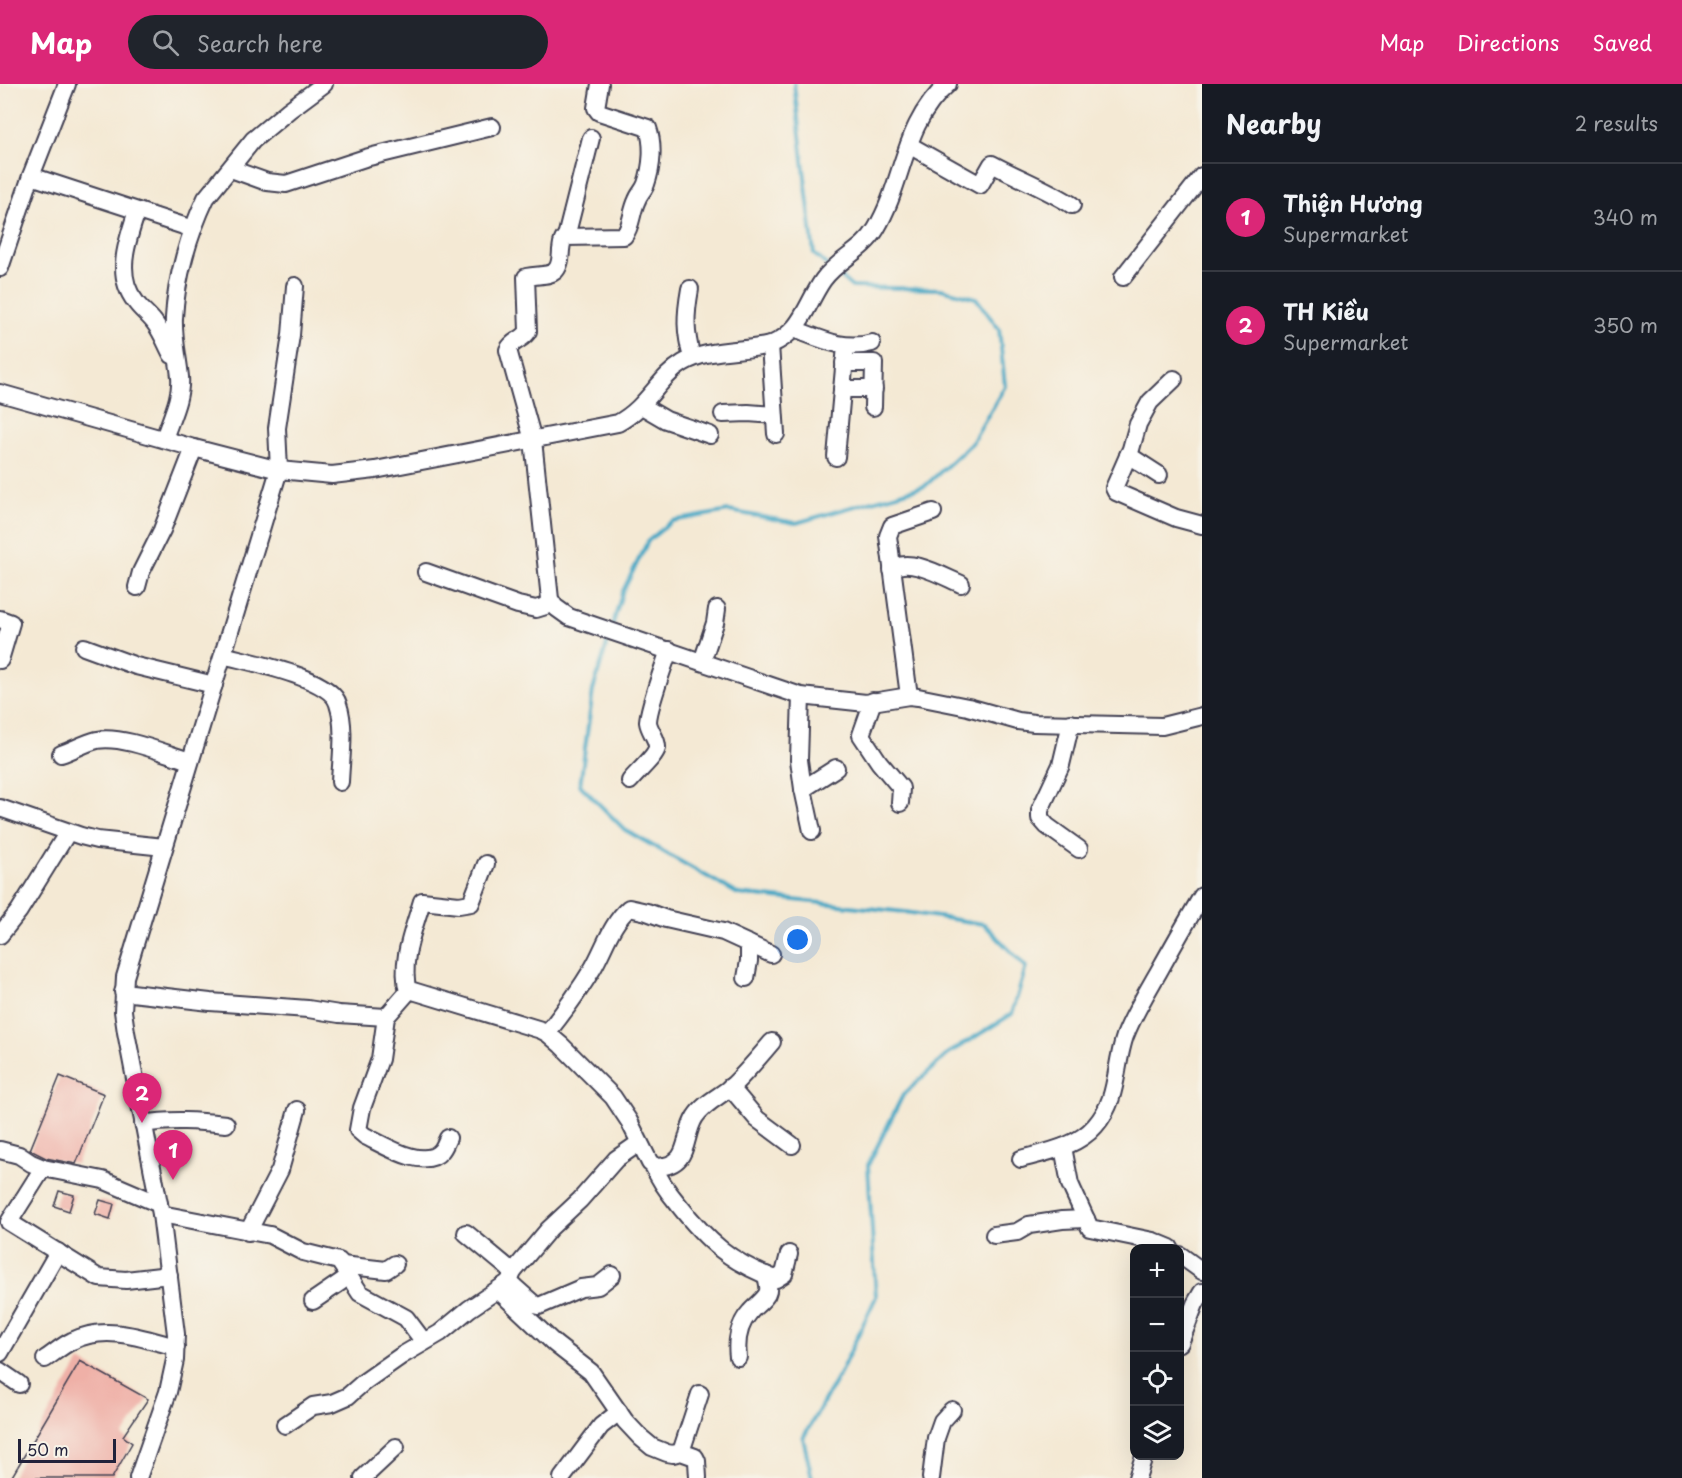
<!DOCTYPE html>
<meta charset="utf-8">
<style>
:root{--surface:#171b24;--page:#20242c;--text:#f1f3f6;--muted:#9ea1a6;--line:#363941;--accent:#db2777}
body{margin:0;font-family:"Playpen Sans",sans-serif;background:var(--page);color:var(--text)}
.controls{position:absolute;right:18px;bottom:18px;display:grid;overflow:hidden;border-radius:12px;box-shadow:0 6px 24px #0002}
.controls button{width:54px;height:54px;display:grid;place-items:center;padding:0;border:0;border-bottom:2px solid var(--line);background:var(--surface);color:var(--text);font:30px sans-serif}
.scale{position:absolute;left:18px;bottom:15px;width:98px;box-sizing:border-box;padding-left:6px;border:3px solid #22223b;border-top:0;font-size:16px;line-height:21px;white-space:nowrap;color:#22223b;-webkit-text-stroke:4px #f7f3e8;paint-order:stroke}
.you{position:absolute;left:798px;top:856px;width:21px;height:21px;margin:-15px;border:4px solid #fff;border-radius:50%;background:#1a73e8;box-shadow:0 0 0 9px #1a73e833}
.badge{display:grid;place-items:center;width:39px;height:39px;border-radius:50%;background:var(--accent);color:#fff;font-size:20px;font-weight:700}
.pin{position:absolute;translate:-50% -50px;filter:drop-shadow(0 2px 3px #0008)}
.pin::after{content:'';position:absolute;top:32px;width:21px;height:18px;background:inherit;clip-path:polygon(0 0,100% 0,50% 100%)}
.list{margin:0;padding:0;list-style:none}
h2{display:flex;justify-content:space-between;align-items:center;height:78px;margin:0;padding:0 24px;font-size:26px}
h2 small{font-size:20px;font-weight:400;color:var(--muted)}
.list li{display:grid;grid-template-columns:39px 1fr auto;gap:18px;align-items:center;box-sizing:border-box;height:108px;padding:0 24px;border-top:2px solid var(--line)}
.list b{display:block;font-size:22px;white-space:nowrap}
.list p{margin:0;font-size:20px;white-space:nowrap;color:var(--muted)}
.list em{font-size:20px;font-style:normal;color:var(--muted)}
.icon{flex:none;width:33px;height:33px;fill:none;stroke:currentColor;stroke-width:2;stroke-linecap:round;stroke-linejoin:round}
.map{position:relative;flex:none;width:1202px;height:1394px;overflow:hidden}
header{display:flex;align-items:center;gap:36px;box-sizing:border-box;height:84px;padding:0 30px;background:var(--accent);color:#fff}
header strong{font-size:28px}
nav{display:flex;gap:33px;margin-inline-start:auto;font-size:21px}
.search{width:420px;height:54px;background:var(--page);display:flex;align-items:center;gap:15px;box-sizing:border-box;padding:0 21px;border-radius:33px;color:var(--muted);font-size:22px}
main{display:flex}
aside{flex:1;background:var(--surface)}
.map>svg:first-child{display:block}
.lines{fill:none;stroke-linecap:round;stroke-linejoin:round}
.stream{stroke:#45a7c5;stroke-width:4}
.building{fill:#efb0a7}
.minor-casing{stroke:#424052;stroke-width:20}
.minor{stroke:#fff;stroke-width:16}
</style>
<header>
<strong>Map</strong>
<div class="search"><svg class="icon" aria-label="search" viewBox="0 0 24 24"><circle cx="10" cy="10" r="6"/><path d="M15 15l6 6"/></svg>Search here</div>
<nav><a>Map</a><a>Directions</a><a>Saved</a></nav>
</header>
<main>
<div class="map">
<svg width="1202" height="1394" viewBox="0 0 1202 1394">
<rect width="100%" height="100%" fill="#f7f3e8"/>
<filter id="ink" filterUnits="userSpaceOnUse"><feTurbulence type="fractalNoise" baseFrequency=".0167" numOctaves="2"/><feDisplacementMap in="SourceGraphic" scale="12" xChannelSelector="R" yChannelSelector="G"/><feConvolveMatrix kernelMatrix="1 2 1 2 8 2 1 2 1" color-interpolation-filters="sRGB"/></filter>
<filter id="wash" filterUnits="userSpaceOnUse"><feTurbulence type="fractalNoise" baseFrequency=".008" numOctaves="4" result="noise"/><feDisplacementMap in="SourceGraphic" scale="24" xChannelSelector="R" yChannelSelector="G"/><feGaussianBlur stdDeviation="1.35" result="paint"/><feColorMatrix in="noise" values="0 0 0 0 0 0 0 0 0 0 0 0 0 0 0 0 0 1.4 0 .05"/><feComposite in="paint" operator="in"/></filter>
<g filter="url(#wash)">
<rect width="100%" height="100%" fill="#f4e9d4"/>
<g class="lines">
<!-- stream -->
<g class="stream">
<path d="M794,0L814,170L829,183"/>
<path d="M612,543L622,509L648,457L672,437L729,427L796,439L925,402L972,359L1005,302L999,245L976,214L941,205L852,203L835,188"/>
<path d="M609,553L593,606L580,701L625,746L738,810L905,828L984,840L1026,883L1012,930L949,969L903,1011L868,1081L876,1213L840,1289L803,1354L812,1394"/>
</g>
</g>
<g id="blocks">
<!-- building -->
<g class="building">
<path d="M60,992L104,1010L76,1080L46,1074L30,1066Z"/>
<path d="M59,1107L74,1111L69,1127L54,1122Z"/>
<path d="M100,1116L114,1120L110,1135L95,1130Z"/>
<path d="M80,1277L148,1315L123,1352L132,1359L112,1394H11Z"/>
</g>
</g>
</g>
<g filter="url(#ink)">
<use href="#blocks" fill-opacity="0" stroke="#424052" stroke-width="1.5"/>
<g class="lines">
<!-- minor casing -->
<g class="minor-casing">
<g id="minor">
<path d="M600,0L596,24L599,28L648,44C654,61 652,83 646,100C644,106 639,110 637,116C631,128 632,142 624,152L565,153C561,158 562,161 561,166C560,195 550,189 526,193L528,247C524,256 512,256 508,266L533,356L550,515L555,523L569,533L801,612L866,619L909,612L918,613L968,623L1018,637L1034,639L1162,642L1202,632"/>
<path d="M909,61L980,101L992,80C1018,94 1047,105 1072,121"/>
<path d="M231,85L267,98L286,100L365,74L492,43"/>
<path d="M31,92L193,145"/>
<path d="M137,127C128,155 114,190 135,217C140,225 148,230 154,238C162,248 166,260 172,271"/>
<path d="M566,153L591,54"/>
<path d="M0,184L31,92L67,0"/>
<path d="M1123,193L1202,92"/>
<path d="M690,205C685,233 685,247 692,274"/>
<path d="M794,245C821,255 844,267 872,259"/>
<path d="M770,261L776,350"/>
<path d="M844,279H874L873,323"/>
<path d="M1174,295L1150,318L1138,340L1131,365L1114,404L1116,408L1176,434L1202,441"/>
<path d="M842,305H874"/>
<path d="M0,309L194,364L279,386L332,391L375,386L618,339C648,323 658,294 683,279C708,264 742,268 770,261C803,247 805,222 823,196C837,176 863,167 876,145C905,96 902,40 948,0"/>
<path d="M642,322L666,336L710,351"/>
<path d="M723,330L748,329L774,331"/>
<path d="M164,355C170,336 182,313 180,293C178,273 173,254 174,234C176,194 189,150 206,114L253,56L289,26L324,0"/>
<path d="M1128,371L1159,391"/>
<path d="M836,373L846,262"/>
<path d="M892,486C907,471 944,493 961,500"/>
<path d="M426,488L518,521L536,525L552,520"/>
<path d="M137,503L141,488L162,446L194,364"/>
<path d="M0,535L11,539L0,576"/>
<path d="M84,563L136,582L214,601"/>
<path d="M223,571C248,578 331,593 338,620C346,644 341,673 340,698"/>
<path d="M702,578L715,539L717,525"/>
<path d="M801,612L799,676L803,705L812,747"/>
<path d="M909,612L888,452L892,442L933,428"/>
<path d="M873,617L861,651L879,678L901,704L900,719"/>
<path d="M1071,639L1061,681L1040,726V734L1047,742L1079,765"/>
<path d="M61,670C73,666 85,659 97,656C122,651 166,670 190,677"/>
<path d="M630,697C636,689 655,673 657,664C658,655 649,647 648,638C648,624 664,582 669,566"/>
<path d="M803,705L836,684"/>
<path d="M0,724L81,752L97,756L164,763"/>
<path d="M0,851L19,827L68,748"/>
<path d="M746,894L749,877V860"/>
<path d="M123,908L210,918L308,925L339,930L386,933L408,908L413,907L541,946L547,949L561,961L613,1013L629,1037L650,1079L656,1083C692,1082 682,1053 695,1033C703,1020 720,1012 731,1003C746,989 759,973 772,958"/>
<path d="M408,908C400,876 413,848 422,817L459,821L471,819L486,780"/>
<path d="M386,933L380,975L362,1024L358,1046L365,1052C384,1061 424,1087 441,1067C444,1064 446,1058 448,1054"/>
<path d="M547,949C564,928 579,907 593,884C605,863 611,840 629,824L647,828L666,835L723,848L771,870"/>
<path d="M730,1003L757,1035L792,1061"/>
<path d="M143,1040C171,1035 197,1037 226,1040"/>
<path d="M1063,1063L1070,1100L1090,1144L1153,1157L1170,1164"/>
<path d="M0,1066L19,1071L31,1079L43,1084L103,1096L159,1120"/>
<path d="M1021,1075C1046,1068 1077,1063 1095,1042C1119,1015 1114,984 1125,952C1134,929 1147,908 1159,887C1173,862 1187,837 1202,812"/>
<path d="M653,1081C659,1096 668,1108 678,1120C707,1157 731,1179 776,1195L784,1190L789,1170"/>
<path d="M43,1084L9,1138L99,1194L126,1196L169,1191"/>
<path d="M161,1130L270,1151L303,1168L339,1177L360,1209L406,1234L424,1258"/>
<path d="M248,1148L280,1086L297,1026"/>
<path d="M466,1149L513,1188"/>
<path d="M994,1151L1017,1148L1029,1141L1062,1136L1086,1135"/>
<path d="M1180,1171L1202,1187"/>
<path d="M342,1181L386,1186L395,1180"/>
<path d="M509,1198L513,1188L549,1145L580,1116L616,1075L639,1059"/>
<path d="M499,1207L555,1260L591,1288L625,1337L640,1353L652,1363L667,1369L673,1370L681,1368L695,1373L697,1377L698,1394"/>
<path d="M313,1217L348,1193"/>
<path d="M1180,1259L1195,1220L1202,1208"/>
<path d="M0,1269L58,1168"/>
<path d="M738,1273C736,1257 739,1240 750,1228C755,1222 763,1217 767,1210C770,1204 767,1197 766,1191"/>
<path d="M45,1275C54,1269 63,1261 72,1257C106,1240 142,1254 176,1263"/>
<path d="M0,1287L19,1300"/>
<path d="M285,1341L313,1322L332,1319L348,1312L364,1298L401,1272L440,1249L469,1225L509,1198L535,1221L539,1222L581,1204L598,1202L612,1191"/>
<path d="M681,1368L700,1310"/>
<path d="M138,1394L168,1308L175,1276L176,1250L161,1130L126,948L123,927L125,893L279,386L277,344L291,251L295,202"/>
<path d="M363,1394L396,1363"/>
<path d="M562,1394L601,1342L619,1328"/>
<path d="M931,1394L936,1354L942,1337L952,1326"/>
<path d="M1137,1394L1144,1372"/>
</g>
</g>
<!-- minor -->
<use href="#minor" class="minor"/>
</g>
</g>
</svg>
<div class="controls">
<button>+</button>
<button>−</button>
<button><svg class="icon" aria-label="locate" viewBox="0 0 24 24"><circle cx="12" cy="12" r="6"/><path d="M12 2v4M12 18v4M2 12h4M18 12h4"/></svg></button>
<button><svg class="icon" aria-label="layers" viewBox="0 0 24 24"><path d="M12 4l9 5-9 5-9-5zM3 14l9 5 9-5"/></svg></button>
</div>
<div class="scale">50 m</div>
<div class="you"></div>
<div class="pin badge" style="left:173px;top:1096px">1</div>
<div class="pin badge" style="left:142px;top:1039px">2</div>
</div>
<aside>
<h2>Nearby<small>2 results</small></h2>
<ul class="list">
<li><span class="badge">1</span><div><b>Thiện Hương</b><p>Supermarket</p></div><em>340 m</em></li>
<li><span class="badge">2</span><div><b>TH Kiều</b><p>Supermarket</p></div><em>350 m</em></li>
</ul>
</aside>
</main>
